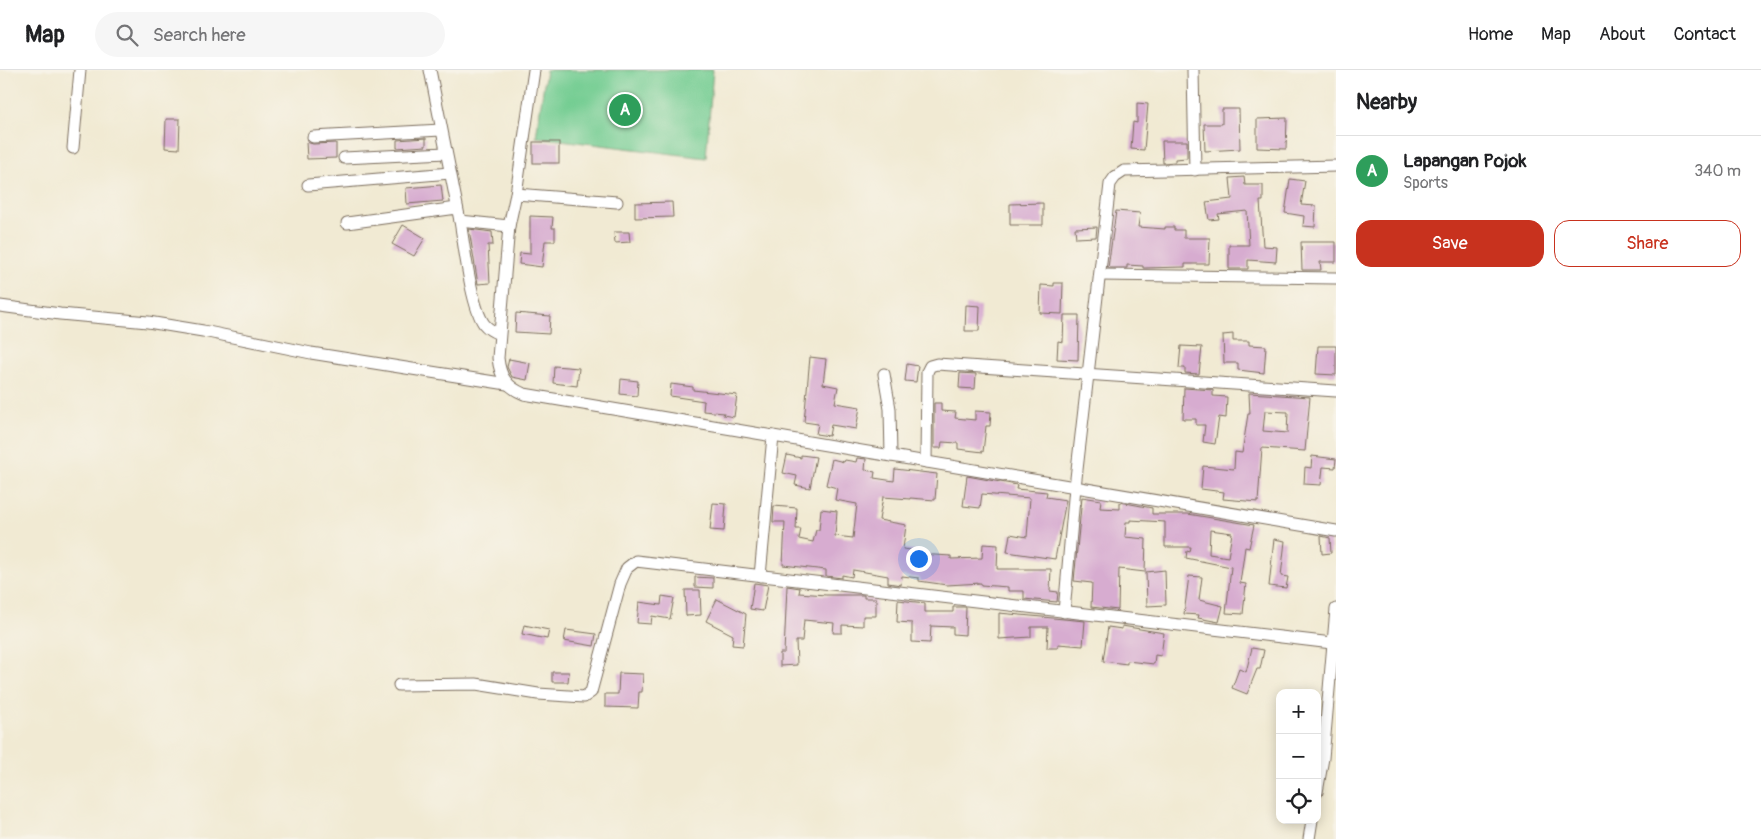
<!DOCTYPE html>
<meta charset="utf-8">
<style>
:root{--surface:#fff;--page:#f6f6f6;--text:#202124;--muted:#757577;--line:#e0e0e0;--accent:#c8321e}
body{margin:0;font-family:Pangolin,sans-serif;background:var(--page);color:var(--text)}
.controls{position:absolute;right:15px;bottom:15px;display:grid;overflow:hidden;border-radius:10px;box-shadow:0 2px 12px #0003}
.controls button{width:45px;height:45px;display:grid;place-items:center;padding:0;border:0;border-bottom:1px solid var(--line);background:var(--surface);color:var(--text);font:25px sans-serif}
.you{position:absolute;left:918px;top:488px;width:18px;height:18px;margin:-12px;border:4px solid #fff;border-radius:50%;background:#1a73e8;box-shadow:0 0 0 8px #1a73e833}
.badge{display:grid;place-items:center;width:32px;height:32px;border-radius:50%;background:var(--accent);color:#fff;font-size:16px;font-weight:700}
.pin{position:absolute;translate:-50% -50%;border:2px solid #fff;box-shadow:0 1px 5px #0006}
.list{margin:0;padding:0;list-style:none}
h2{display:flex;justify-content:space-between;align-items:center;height:65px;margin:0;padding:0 20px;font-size:21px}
h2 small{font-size:16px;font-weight:400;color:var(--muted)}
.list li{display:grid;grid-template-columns:32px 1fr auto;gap:15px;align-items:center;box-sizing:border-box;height:70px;padding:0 20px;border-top:1px solid var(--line)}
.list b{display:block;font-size:19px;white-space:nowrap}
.list p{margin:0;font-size:16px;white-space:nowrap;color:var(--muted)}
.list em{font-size:16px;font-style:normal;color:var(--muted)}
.actions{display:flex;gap:10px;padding:15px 20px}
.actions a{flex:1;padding:11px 0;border:1px solid var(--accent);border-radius:15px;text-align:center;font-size:18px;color:var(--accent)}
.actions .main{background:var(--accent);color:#fff}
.icon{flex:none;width:28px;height:28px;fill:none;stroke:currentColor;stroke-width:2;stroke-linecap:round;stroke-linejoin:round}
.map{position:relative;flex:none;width:1336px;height:769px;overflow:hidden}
header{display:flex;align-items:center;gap:30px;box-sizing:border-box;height:70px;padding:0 25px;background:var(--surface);border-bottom:1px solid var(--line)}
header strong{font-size:24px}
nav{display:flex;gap:28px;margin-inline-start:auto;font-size:18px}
.search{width:350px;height:45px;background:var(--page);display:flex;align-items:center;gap:12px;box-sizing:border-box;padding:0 18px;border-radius:28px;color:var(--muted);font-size:19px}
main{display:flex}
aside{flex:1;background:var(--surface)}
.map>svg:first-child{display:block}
.green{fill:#75cd93;stroke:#587c58}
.building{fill:#d7acd0;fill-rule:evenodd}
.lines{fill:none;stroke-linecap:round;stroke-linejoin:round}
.minor-casing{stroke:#7b6d5d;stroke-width:13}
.minor{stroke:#fff;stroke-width:11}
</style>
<header>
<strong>Map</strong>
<div class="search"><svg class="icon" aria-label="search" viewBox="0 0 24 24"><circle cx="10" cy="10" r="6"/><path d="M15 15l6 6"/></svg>Search here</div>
<nav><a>Home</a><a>Map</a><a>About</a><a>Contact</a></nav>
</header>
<main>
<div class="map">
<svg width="1336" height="769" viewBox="0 0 1336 769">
<rect width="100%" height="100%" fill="#f7f3e8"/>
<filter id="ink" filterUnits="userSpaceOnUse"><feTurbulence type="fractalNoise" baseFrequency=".02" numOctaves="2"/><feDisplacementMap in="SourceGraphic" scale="10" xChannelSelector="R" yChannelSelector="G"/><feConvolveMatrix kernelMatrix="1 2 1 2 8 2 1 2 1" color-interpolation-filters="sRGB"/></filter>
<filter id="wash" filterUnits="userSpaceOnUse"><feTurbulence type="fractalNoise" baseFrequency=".0096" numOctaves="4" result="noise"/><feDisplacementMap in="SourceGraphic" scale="20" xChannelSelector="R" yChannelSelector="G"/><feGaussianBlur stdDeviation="1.12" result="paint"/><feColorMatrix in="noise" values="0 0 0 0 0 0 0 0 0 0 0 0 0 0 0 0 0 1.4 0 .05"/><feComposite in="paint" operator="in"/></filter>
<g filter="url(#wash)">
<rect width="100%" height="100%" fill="#f1ead3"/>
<!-- green -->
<path class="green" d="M546,0H713L706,88L536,67Z"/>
<g id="blocks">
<!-- building -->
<g class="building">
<path d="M1137,33L1148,34L1144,80L1131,79L1133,52L1137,53Z"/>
<path d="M1222,39H1239L1240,79L1205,81L1204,54H1222Z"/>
<path d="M1287,48L1286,79L1257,78V49Z"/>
<path d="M166,49H180L179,79L165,78Z"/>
<path d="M426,68V76L397,78V70Z"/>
<path d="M1162,71H1187V88L1175,89V92L1163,93Z"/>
<path d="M306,72L313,74L336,73V88L307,89Z"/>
<rect x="533" y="72" width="26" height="21"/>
<path d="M1244,107L1245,115H1263V131H1260L1263,176L1277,177L1276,192L1248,190V199H1229V175H1249L1247,141L1218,144L1219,149L1209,150L1206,132L1232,129L1230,108Z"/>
<path d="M1290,109L1305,111L1301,135L1316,136L1315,157L1303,156L1304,146L1285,143Z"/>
<path d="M441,115L443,131L407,134L406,118Z"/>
<path d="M672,132L673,147L635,148V133Z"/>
<path d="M1043,133V155H1010V134Z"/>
<path d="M1116,141L1140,143L1138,157L1165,159V157H1174V160H1184V168H1210L1209,194H1185V197L1143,198V196L1127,195V198H1108Z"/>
<path d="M530,146L553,147L552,158H555V171H545L542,197L519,194L520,183L530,184Z"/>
<path d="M403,155L425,168L414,186L392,174Z"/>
<path d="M1097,157L1096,167L1076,168L1075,158Z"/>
<path d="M469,159L492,162L493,175H488L490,213L478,214Z"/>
<path d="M614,162H629L630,172L615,173Z"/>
<path d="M1301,172H1336V192H1320L1321,200H1302Z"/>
<path d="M1054,213H1063L1062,244L1040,243L1041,215L1054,216Z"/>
<path d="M966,235L980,236L979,261H965Z"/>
<path d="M516,243L550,246L549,264L515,262Z"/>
<path d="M1064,245H1079L1078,290L1057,289L1058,271L1063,272Z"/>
<path d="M1233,264V271H1249V275L1266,276L1264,303L1238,300V293H1224L1223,265Z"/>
<path d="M1181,276L1202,277L1199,304L1185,303V298H1179Z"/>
<path d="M1318,276H1336V305L1316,304Z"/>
<path d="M810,287L826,289L823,314L838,317L835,333L860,337L856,359L831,355L829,366L816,364L818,354L804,352Z"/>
<path d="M509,289L530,293L527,310L512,307L507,297Z"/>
<path d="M907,294L918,296L916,312L905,311Z"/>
<path d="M554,296L579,298L577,316L553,313Z"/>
<path d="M960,303L976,304L975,319L959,318Z"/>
<path d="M621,309L638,311L637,326L620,324Z"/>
<path d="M671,314L693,317V320L737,325L734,347L723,345L724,343L703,341L704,331L670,326Z"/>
<path d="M1184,318L1213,320V326L1227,327L1226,348L1219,347L1215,374L1203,372L1205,355H1196V349H1183Z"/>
<path d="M1249,323L1310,327L1305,381L1262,378L1258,432L1223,429L1224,422L1201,419L1203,396L1234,399L1235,382L1242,383L1248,344H1250ZM1265,341L1288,342L1287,363L1263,361Z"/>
<path d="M934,333H941V341L956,342L955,348L975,350V341L991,342L990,356H986L983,382L958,379V373L942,372L941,378H934Z"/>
<path d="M787,385L801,388V385L816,387L810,418L795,415L797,406L783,403Z"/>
<path d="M1312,386L1336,389L1335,398L1323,397L1321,415L1304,414L1305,397L1311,398Z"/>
<path d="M857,388L866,389L865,400L875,402L874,408L894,411L895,399L937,404L935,430L910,428V429L883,427L879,450L906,455L903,479L919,481V484L951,486V489L982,488L983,474L998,475L997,499H1051L1050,521L1058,522L1057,532L1024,529V521H1008V517L981,515V513L947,515L919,511V508L902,506L901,515L888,513V506L871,503L853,500L852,507L842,505V508L826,506V500L783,495L785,452H773L774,436L797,438L796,459H801L799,469L813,472L816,460H819L821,439L837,441L835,466L853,468L857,434L835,430L837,418L826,415L832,389L844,392L845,390L856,392Z"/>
<path d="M967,406L1017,415L1016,419L1047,422L1046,427L1066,430L1055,489L1007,482L1010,464L1027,467L1030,428L982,424L980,438L963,436Z"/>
<path d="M1082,427L1101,430L1100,438L1120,439V432L1152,438V444H1188L1254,455L1249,478L1245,477L1240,513L1246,514L1243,544L1226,543L1231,497L1186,488L1187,481L1190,482L1191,477H1165V452L1130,450V452H1126L1125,467L1146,469L1145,502L1119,499L1118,540L1091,537L1092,513L1074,511ZM1210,460L1232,463L1228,487L1209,484Z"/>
<path d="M713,433L726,434L724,461L710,460Z"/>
<path d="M1321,466L1330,468L1331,483L1322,484Z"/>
<path d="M1274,469L1285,471L1281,506L1288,507L1286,518L1269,516Z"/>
<path d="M1165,500L1166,535L1147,536L1146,502Z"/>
<path d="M1189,506L1202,507L1199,530L1223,536L1219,552L1198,548L1199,545L1184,544Z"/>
<path d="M695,507L713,508V518L695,517Z"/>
<path d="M754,513L768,515L763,541L750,539Z"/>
<path d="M787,516L800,518L799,523L826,525H864V528H876V546H863V556L842,555V563H833L834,553L804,550L802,571H796L797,595L780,596V583H784Z"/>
<path d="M685,520H700L701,545L686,546Z"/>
<path d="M662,526L674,528L670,549L652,546L651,554L637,553L639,532L661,535Z"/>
<path d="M717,529L746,544L743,576L732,575L733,565L706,551Z"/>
<path d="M898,530L925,533V542H953V537H966L965,565L953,564V557L931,556L930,573L912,572V553L897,552Z"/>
<path d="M999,543L1085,551L1083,576L1058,574V578H1047L1048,557H1031V567L999,569Z"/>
<path d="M524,555L549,560L547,569L522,564Z"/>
<path d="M1122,556L1164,563L1161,586L1155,585L1154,594L1127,591V594L1103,591L1108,557L1122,559Z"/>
<path d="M566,560L596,564L594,576L564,571Z"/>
<path d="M1252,578L1264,580L1260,599H1257L1247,624L1232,618L1239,599L1246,602Z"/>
<path d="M552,602H569L568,612H552Z"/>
<path d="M619,603L643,604L642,622H639L638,638L605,637V624H618Z"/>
</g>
</g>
</g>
<g filter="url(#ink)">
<use href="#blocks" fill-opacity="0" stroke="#7b6d5d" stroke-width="1"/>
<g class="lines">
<!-- minor casing -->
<g class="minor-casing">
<g id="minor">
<path d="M430,0L460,151L509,156"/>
<path d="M534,0L516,124L509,156L498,288C500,307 507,317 524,324L1336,461"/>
<path d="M1193,0L1195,100"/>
<path d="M313,67L441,60"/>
<path d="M73,78L80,0"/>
<path d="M344,88L446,83"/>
<path d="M308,115L450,103"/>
<path d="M516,124L617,132"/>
<path d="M460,151C464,174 471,236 484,254C488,259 494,262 499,264"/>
<path d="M347,153L457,138"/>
<path d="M1100,205L1336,208"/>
<path d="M0,236L60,244L148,252L203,261L311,283L507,314"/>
<path d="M884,304L890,339L891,386"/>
<path d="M926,392L927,302L930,296L937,294L1336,321"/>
<path d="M760,506L773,366"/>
<path d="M1064,542L1075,417L1110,114L1115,107L1124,101L1336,96"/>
<path d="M399,615L476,614L538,624L584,627L591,622L620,514L627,498L636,491L1332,573"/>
<path d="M1317,722L1323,688L1336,539"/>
<path d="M1309,769L1312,750"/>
</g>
</g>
<!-- minor -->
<use href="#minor" class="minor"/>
</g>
</g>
</svg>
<div class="controls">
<button>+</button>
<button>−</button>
<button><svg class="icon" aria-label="locate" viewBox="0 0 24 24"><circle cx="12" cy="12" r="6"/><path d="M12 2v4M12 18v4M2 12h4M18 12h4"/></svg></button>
</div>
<div class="you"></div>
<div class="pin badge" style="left:625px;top:40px;background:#2e9e5b">A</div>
</div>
<aside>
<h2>Nearby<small></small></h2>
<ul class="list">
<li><span class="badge" style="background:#2e9e5b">A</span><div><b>Lapangan Pojok</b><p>Sports</p></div><em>340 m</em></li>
</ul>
<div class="actions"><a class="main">Save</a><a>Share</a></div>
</aside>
</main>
